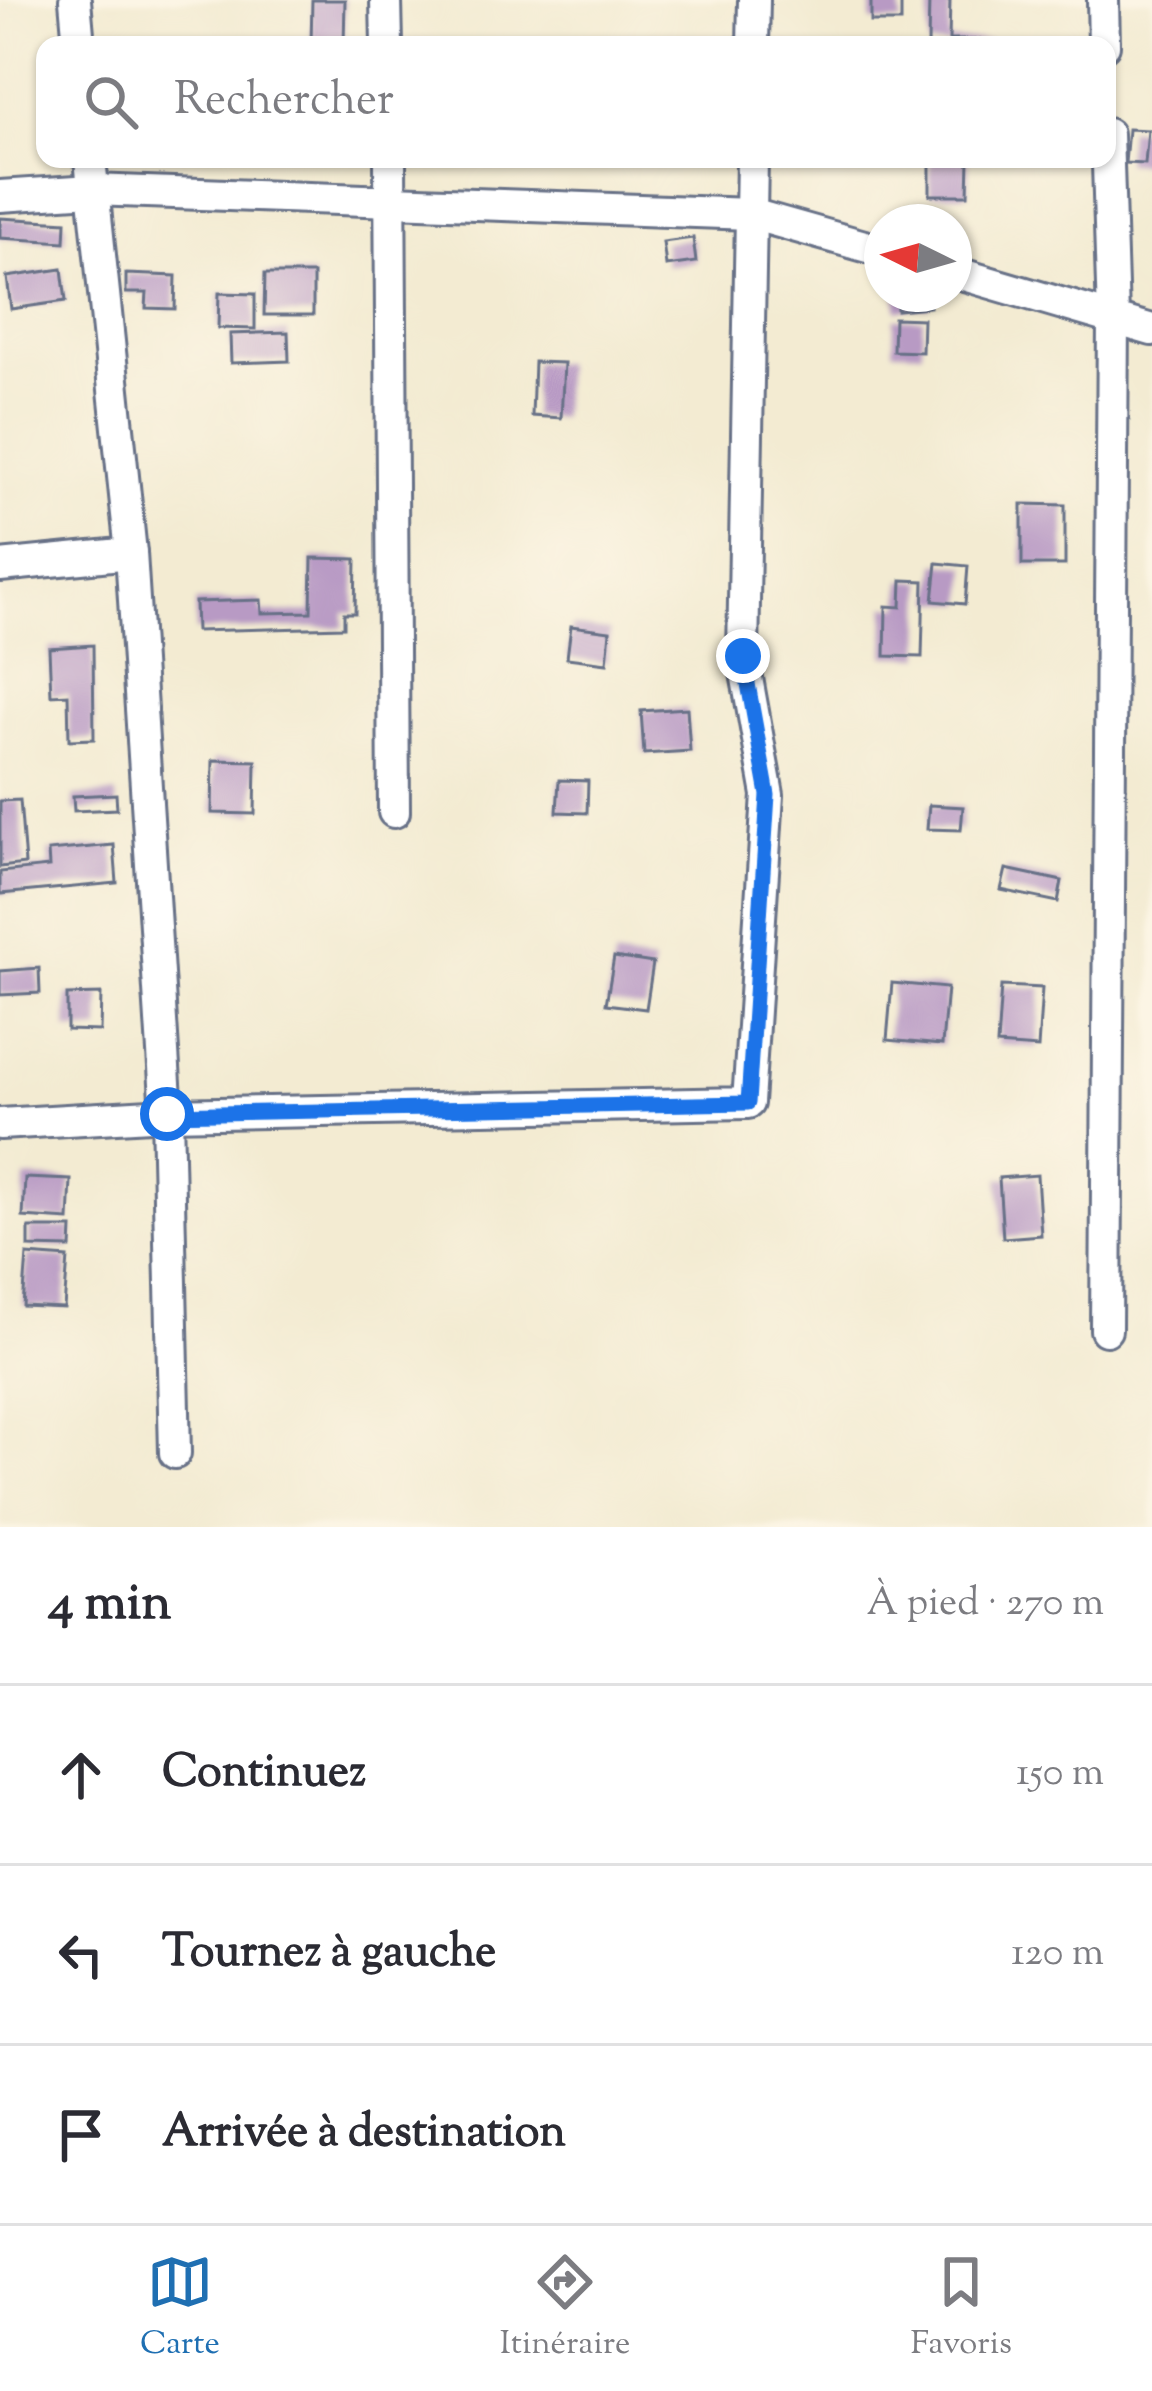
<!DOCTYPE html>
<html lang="fr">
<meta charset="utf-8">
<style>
:root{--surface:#fff;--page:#f2f2f3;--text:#2b2b33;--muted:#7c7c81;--line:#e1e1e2;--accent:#1f6fb2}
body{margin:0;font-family:"Sorts Mill Goudy",serif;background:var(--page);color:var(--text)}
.compass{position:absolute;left:864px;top:204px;width:108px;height:108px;border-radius:50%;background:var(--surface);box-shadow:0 3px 9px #0004;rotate:275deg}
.stop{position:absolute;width:36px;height:36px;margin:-27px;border:9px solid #1a73e8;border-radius:50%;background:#fff}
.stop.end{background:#1a73e8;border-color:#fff;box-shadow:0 3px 12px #0008}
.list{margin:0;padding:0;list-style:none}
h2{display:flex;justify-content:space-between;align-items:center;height:156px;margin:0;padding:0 48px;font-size:51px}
h2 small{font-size:39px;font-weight:400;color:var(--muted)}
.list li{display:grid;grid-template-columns:78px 1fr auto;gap:36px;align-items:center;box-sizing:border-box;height:180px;padding:0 48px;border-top:3px solid var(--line)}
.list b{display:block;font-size:45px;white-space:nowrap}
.list em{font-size:39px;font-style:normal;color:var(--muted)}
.icon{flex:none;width:66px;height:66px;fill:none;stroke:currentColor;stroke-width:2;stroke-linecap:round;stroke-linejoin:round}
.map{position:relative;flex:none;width:1152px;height:1527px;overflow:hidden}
.search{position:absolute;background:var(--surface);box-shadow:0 3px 9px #0004;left:36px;right:36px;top:36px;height:132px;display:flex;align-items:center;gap:30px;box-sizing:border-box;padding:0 42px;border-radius:24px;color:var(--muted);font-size:45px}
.sheet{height:696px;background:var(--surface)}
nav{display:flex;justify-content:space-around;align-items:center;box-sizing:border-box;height:168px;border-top:3px solid var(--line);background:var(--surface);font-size:33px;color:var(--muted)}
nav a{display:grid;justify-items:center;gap:6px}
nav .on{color:var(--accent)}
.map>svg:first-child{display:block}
.building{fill:#b89ac4}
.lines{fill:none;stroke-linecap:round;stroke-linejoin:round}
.minor-casing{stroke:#677187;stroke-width:36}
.minor{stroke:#fff;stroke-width:30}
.route{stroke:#1a73e8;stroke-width:15}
</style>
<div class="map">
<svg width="1152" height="1527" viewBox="0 0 1152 1527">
<rect width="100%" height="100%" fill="#fcf5e5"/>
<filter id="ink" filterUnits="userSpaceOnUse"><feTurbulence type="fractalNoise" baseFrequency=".00833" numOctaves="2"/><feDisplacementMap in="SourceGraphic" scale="24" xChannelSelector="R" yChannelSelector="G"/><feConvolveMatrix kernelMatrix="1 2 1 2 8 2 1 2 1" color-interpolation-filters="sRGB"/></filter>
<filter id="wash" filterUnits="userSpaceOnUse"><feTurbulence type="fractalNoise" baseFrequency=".004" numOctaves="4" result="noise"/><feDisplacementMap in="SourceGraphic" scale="48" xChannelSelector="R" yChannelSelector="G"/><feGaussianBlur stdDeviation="2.7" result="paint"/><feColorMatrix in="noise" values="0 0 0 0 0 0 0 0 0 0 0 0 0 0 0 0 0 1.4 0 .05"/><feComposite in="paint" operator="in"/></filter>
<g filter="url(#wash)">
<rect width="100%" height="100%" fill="#f3ebd2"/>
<g id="blocks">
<!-- building -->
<g class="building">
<path d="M312,0H345L344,45H311Z"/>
<rect x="871" y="0" width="30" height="22"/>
<path d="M929,0H950L949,40H992V45H928Z"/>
<path d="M1128,129L1148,130L1145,164L1125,163Z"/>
<path d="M930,159H969L968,195H930Z"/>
<path d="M0,218L66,222L65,242L0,238Z"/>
<path d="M693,238L696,262L666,266L663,242Z"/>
<path d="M62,269L66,301L11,309L7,277Z"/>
<path d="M126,274L176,276L175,309L146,308L147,293H126Z"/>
<path d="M265,274H313V315H264Z"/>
<path d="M219,293L255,294V329L218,328Z"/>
<path d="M896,294H929L930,307L897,310Z"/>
<path d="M894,318L923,319L922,352L893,351Z"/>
<path d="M288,332L289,361L231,363L230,334Z"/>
<path d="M534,362L564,363L561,418L532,416Z"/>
<path d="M1022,504L1065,505V565H1022Z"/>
<path d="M312,558L356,559L355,613H344V627L196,631L195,602L261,600L262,613L311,612Z"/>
<path d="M937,563L968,566L965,604L933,601Z"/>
<path d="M902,580L924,581L922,657L885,656L886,606L901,607Z"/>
<path d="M571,626L610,631L607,663L567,658Z"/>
<path d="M93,645L94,739L69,740L68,694L51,695L49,648Z"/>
<path d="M687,708L690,751L644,754L641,711Z"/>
<path d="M213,760L256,761L255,814L212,813Z"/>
<path d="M559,780L588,781L587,813L557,812Z"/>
<path d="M116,794L117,809L74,811L73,796Z"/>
<path d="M20,800L25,864L0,867V801Z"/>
<path d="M929,805L963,807L961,830L927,829Z"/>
<path d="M114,845L117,883L0,894V872L49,867L48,851Z"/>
<path d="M1006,869L1062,881L1058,902L1001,890Z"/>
<path d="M614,957L653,963L646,1009L606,1004Z"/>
<path d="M39,968L40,993L0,995V971Z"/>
<path d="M892,983L947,988L942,1045L887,1040Z"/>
<path d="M1001,986L1042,988L1038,1048L997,1045Z"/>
<path d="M101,994L100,1031L67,1030V995Z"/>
<path d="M1037,1175L1041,1235L1003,1238L999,1178Z"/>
<path d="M25,1178L71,1180L69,1220L23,1217Z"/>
<path d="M29,1228H72L71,1248L29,1247Z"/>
<path d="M27,1255L68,1258L64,1308L23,1306Z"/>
</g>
</g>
</g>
<g filter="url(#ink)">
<use href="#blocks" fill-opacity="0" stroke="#677187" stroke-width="3"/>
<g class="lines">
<!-- minor casing -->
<g class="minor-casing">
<g id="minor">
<path d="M75,0L79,45"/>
<path d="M386,0L387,45"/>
<path d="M1103,0L1104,45"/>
<path d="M753,45L754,0"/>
<path d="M90,159L131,553L167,1114L175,1453"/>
<path d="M390,159L394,812"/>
<path d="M0,196L92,190L751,214L882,251"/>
<path d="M954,272L1152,330"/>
<path d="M0,566L131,553"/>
<path d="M0,1124L167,1114L748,1103L768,795L743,656L752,159"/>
<path d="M1106,1330L1113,317L1107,134"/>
</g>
</g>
<!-- minor -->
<use href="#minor" class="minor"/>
</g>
</g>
<g class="lines" filter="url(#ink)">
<!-- route -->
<path class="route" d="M167,1114L748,1103L768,795L743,656"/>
</g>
</svg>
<svg class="compass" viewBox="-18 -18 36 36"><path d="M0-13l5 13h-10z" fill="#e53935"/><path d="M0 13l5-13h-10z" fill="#7c7c81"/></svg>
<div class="stop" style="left:167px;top:1114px"></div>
<div class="stop end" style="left:743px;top:656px"></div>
<div class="search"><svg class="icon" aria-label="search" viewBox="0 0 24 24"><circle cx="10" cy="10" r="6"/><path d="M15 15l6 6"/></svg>Rechercher</div>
</div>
<section class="sheet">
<h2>4 min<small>À pied · 270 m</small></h2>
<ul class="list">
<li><svg class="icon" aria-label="ahead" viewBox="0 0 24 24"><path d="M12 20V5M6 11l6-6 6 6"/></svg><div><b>Continuez</b></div><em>150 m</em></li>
<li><svg class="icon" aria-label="left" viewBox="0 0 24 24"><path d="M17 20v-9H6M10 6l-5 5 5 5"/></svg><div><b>Tournez à gauche</b></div><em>120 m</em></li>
<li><svg class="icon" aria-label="arrive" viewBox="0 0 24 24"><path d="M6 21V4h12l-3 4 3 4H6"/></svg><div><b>Arrivée à destination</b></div></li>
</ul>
</section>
<nav>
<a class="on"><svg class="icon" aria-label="map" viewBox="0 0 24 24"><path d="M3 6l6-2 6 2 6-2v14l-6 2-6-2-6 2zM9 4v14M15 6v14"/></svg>Carte</a>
<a><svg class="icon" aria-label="directions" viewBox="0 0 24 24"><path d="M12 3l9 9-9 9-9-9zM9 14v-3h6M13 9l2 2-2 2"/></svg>Itinéraire</a>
<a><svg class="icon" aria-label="saved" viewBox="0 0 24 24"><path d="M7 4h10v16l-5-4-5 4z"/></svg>Favoris</a>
</nav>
